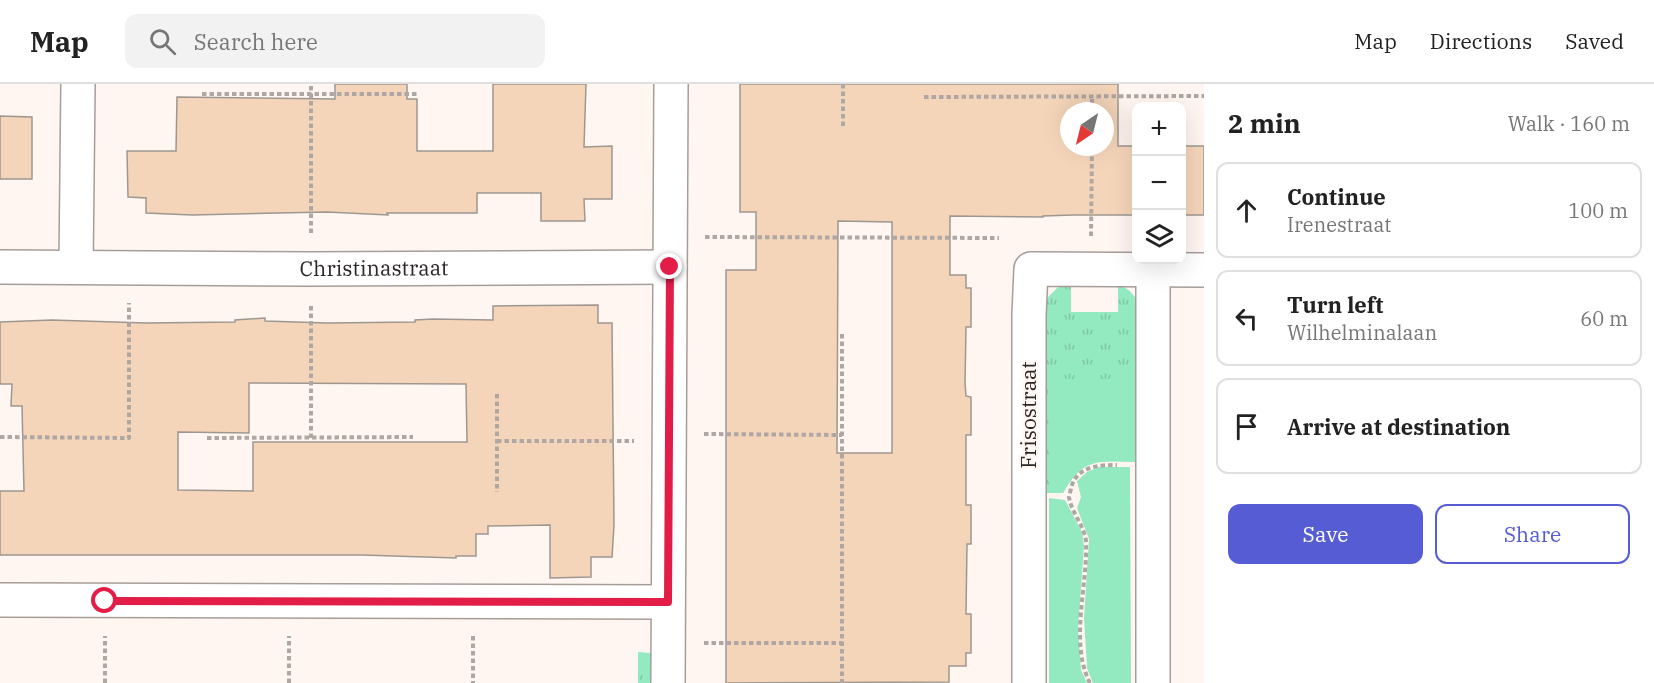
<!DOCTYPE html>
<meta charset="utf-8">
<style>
:root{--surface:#fff;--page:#f2f2f2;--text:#222;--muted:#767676;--line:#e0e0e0;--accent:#565dd4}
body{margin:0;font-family:"IBM Plex Serif",serif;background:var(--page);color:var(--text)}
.controls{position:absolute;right:18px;top:18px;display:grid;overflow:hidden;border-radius:12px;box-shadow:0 6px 24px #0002}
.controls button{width:54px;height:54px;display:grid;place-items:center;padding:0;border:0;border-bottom:2px solid var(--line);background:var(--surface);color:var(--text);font:30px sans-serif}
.compass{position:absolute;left:1060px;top:18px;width:54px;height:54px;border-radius:50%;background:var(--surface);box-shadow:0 6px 24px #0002;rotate:215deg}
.stop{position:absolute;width:18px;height:18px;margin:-14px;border:4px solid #e11d48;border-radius:50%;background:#fff}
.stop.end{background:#e11d48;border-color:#fff;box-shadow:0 2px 6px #0008}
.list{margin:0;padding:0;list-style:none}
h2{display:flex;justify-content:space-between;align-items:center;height:78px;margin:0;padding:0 24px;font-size:26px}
h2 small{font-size:20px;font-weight:400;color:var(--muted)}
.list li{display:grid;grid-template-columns:39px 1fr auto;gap:18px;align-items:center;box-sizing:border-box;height:96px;margin:0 12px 12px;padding:0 12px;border:2px solid var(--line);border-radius:12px}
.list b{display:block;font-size:22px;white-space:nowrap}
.list p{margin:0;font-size:20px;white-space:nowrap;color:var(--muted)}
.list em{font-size:20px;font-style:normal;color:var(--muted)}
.actions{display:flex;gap:12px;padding:18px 24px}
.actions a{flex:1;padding:14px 0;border:2px solid var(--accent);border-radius:12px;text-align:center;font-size:21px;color:var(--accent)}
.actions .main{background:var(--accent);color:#fff}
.icon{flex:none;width:33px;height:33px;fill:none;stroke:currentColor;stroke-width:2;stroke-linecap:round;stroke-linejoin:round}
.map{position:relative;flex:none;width:1204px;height:599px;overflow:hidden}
header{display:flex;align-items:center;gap:36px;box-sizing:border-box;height:84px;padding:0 30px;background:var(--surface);border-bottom:2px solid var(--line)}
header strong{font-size:28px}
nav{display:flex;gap:33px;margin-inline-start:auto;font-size:21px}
.search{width:420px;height:54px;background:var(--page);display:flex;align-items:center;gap:15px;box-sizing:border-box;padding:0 21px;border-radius:12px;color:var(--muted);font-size:22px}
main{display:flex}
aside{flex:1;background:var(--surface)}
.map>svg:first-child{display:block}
.grass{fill:url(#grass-tufts)}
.park{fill:#93e9c0}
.building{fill:#f5d5b9;stroke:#9e9790;stroke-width:1.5;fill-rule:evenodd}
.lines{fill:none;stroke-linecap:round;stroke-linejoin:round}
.minor-casing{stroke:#a79d98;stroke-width:36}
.path{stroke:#aea7a4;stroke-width:4;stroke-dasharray:4.5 3;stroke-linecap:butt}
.minor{stroke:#fff;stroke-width:33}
.route{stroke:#e11d48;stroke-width:8}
.labels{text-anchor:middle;stroke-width:4.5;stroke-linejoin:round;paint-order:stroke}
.street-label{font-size:21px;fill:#2b2726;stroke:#fff6f2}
</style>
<header>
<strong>Map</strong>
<div class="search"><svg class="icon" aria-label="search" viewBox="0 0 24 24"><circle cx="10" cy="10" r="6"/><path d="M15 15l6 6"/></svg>Search here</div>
<nav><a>Map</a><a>Directions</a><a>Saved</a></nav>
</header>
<main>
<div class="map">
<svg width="1204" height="599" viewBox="0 0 1204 599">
<defs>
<pattern id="grass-tufts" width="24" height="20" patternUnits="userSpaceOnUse" patternTransform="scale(1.5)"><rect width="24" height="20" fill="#93e9c0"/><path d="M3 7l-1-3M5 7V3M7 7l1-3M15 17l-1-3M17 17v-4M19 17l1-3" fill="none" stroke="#7fc8a5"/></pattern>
</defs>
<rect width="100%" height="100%" fill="#fff6f2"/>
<!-- grass -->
<g class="grass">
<path d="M1065,200H1071V228H1118V201C1130,204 1136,212 1139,224V378C1099,378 1085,371 1063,409H1044L1045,216L1057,204Z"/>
<path d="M638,568L652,569V599H638Z"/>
</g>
<!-- park -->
<g class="park">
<path d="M1048,295H1129L1130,377C1093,378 1083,374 1063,409H1049Z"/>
<path d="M1099,383H1130L1131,599H1093L1087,584L1084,534L1089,455L1077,424L1081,413L1077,397L1087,388Z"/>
<path d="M1049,414L1065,416L1082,448L1084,462L1078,545L1081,586L1087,599H1049Z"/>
</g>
<!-- building -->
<g class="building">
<path d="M335,0H407V15H417V67H493V0H586L584,63L612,62V115H584L585,137H541V109H477V129H387L388,131L327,128L192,131L146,129V114L128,113L127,67H176L177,13L335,15Z"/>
<path d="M740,0H1118V62H1137V131H1073L1043,132V133L950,132V191H966V204H971V243H966L965,299L966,312L971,313V351H966V421H971V460H967L966,530H971V569H966V582H949V598L726,599V186H756V128H740ZM1069,27H1105V63H1069ZM838,137L892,138V369H837Z"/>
<path d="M0,32L32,33V95H0Z"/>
<rect x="1182" y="62" width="22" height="69"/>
<path d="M598,221V239H612L614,441L612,473H591V493L550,494V441L488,442V450H476V472H456V474L362,471H0V407H24L22,322H11L12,300H0V238L52,236L146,239L235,238V236L265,234V237L327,239L415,238V236L433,235L493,236V222ZM249,299L466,300L467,358H253V407L178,406V348L249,349Z"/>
</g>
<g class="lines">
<!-- minor casing -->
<g class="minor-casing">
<g id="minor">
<path id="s1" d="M0,183L311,185L670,183"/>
<path d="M76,183L78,0"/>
<path d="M1153,186V599"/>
<path d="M0,516L668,518"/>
<path d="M668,599L671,0"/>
<path d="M1029,599V231L1031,185L1204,186"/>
</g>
</g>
<!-- path -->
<g class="path">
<path d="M843,0V44"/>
<path d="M202,10H418"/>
<path d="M924,13L1204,12"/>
<path d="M1092,27V13"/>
<path d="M311,149V0"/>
<path d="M1091,152L1092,63"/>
<path d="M705,153L999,154"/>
<path d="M842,250V599"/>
<path d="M497,310V408"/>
<path d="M704,350L842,351"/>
<path d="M0,353L129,354V219"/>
<path d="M207,354L413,353"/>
<path d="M311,354V220"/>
<path d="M497,357H634"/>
<path d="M473,552V599"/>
<path d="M704,559H842"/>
<path d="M105,599V552"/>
<path d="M289,599V552"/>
<path d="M1090,599C1069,559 1088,501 1086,457C1084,441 1071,428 1069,413C1069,411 1071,406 1071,404C1077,382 1098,381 1117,381"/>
</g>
<!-- minor -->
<use href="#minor" class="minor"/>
</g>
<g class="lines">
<!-- route -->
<path class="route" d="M105,517L668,518L670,183"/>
</g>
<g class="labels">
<!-- street labels -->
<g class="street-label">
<text dy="7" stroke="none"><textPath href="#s1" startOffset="374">Christinastraat</textPath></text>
<text transform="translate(1029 331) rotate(-90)" y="7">Frisostraat</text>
</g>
</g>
</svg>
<div class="controls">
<button>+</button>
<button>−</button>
<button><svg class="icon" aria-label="layers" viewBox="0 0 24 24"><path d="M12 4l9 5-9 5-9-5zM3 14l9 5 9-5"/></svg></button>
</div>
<svg class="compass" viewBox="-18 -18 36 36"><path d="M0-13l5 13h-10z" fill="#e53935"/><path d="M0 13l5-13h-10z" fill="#767676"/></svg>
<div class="stop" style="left:105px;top:517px"></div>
<div class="stop end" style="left:670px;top:183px"></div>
</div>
<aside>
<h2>2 min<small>Walk · 160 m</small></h2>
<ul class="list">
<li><svg class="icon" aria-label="ahead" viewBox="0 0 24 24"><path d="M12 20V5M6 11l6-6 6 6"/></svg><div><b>Continue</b><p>Irenestraat</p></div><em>100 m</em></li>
<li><svg class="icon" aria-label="left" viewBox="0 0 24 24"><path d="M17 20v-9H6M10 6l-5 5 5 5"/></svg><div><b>Turn left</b><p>Wilhelminalaan</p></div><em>60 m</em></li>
<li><svg class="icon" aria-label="arrive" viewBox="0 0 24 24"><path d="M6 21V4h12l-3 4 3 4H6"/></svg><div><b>Arrive at destination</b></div></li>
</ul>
<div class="actions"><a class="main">Save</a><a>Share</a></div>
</aside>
</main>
